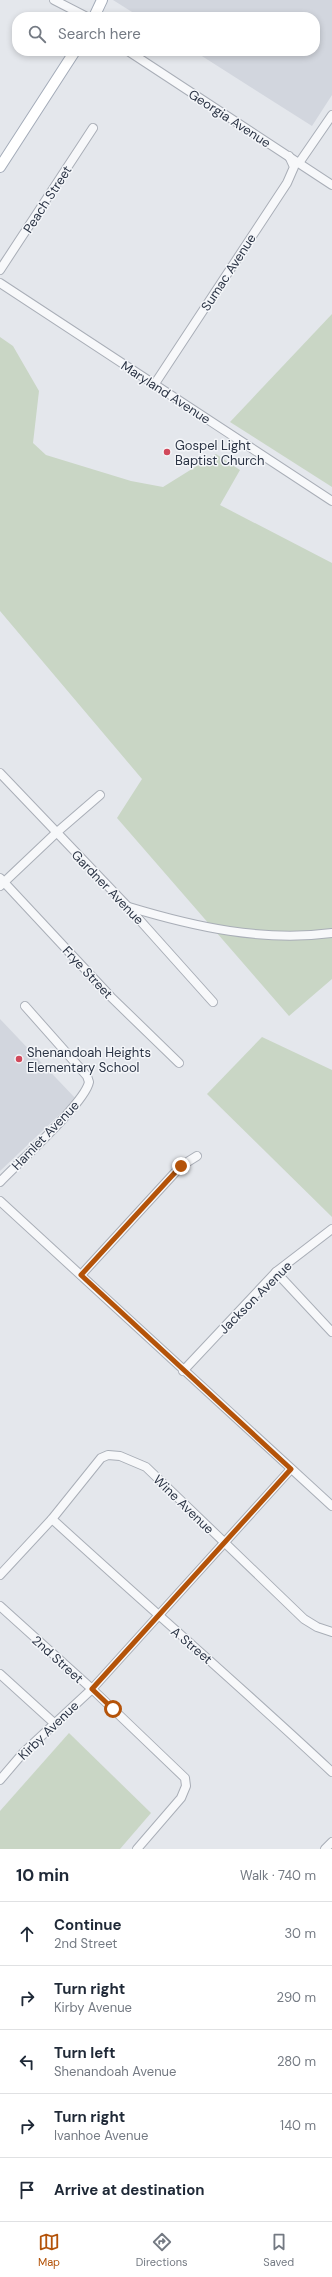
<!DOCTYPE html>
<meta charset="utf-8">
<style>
:root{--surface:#fff;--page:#f2f2f3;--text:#1f2937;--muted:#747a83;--line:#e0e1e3;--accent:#b45309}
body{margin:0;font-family:"DM Sans",sans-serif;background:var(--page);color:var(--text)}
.stop{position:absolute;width:12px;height:12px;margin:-9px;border:3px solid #b45309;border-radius:50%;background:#fff}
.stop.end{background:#b45309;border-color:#fff;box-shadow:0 1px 4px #0008}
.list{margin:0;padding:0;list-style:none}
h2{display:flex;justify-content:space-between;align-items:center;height:52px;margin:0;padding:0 16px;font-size:17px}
h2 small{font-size:13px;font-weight:400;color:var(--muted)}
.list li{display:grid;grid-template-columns:26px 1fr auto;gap:12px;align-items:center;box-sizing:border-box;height:64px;padding:0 16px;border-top:1px solid var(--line)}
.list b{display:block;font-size:15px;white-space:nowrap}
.list p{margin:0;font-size:13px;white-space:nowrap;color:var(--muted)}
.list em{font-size:13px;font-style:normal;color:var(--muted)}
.icon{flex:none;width:22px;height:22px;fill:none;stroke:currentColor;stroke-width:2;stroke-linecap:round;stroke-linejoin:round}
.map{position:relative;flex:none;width:332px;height:1849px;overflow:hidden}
.search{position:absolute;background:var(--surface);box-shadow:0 2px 6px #0003;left:12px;right:12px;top:12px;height:44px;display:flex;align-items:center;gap:10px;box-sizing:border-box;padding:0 14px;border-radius:16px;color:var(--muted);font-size:15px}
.sheet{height:372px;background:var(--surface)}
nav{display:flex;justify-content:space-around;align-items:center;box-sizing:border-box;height:56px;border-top:1px solid var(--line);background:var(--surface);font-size:11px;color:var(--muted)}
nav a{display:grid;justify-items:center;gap:2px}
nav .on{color:var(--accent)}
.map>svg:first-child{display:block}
.built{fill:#d2d6de}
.green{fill:#c9d6c5}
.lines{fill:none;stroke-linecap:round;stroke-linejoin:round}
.minor-casing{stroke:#a9aeb7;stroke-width:10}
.major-casing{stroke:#a3abb8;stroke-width:12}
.minor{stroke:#f7f8fa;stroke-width:8}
.major{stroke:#fff;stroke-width:10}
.route{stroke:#b45309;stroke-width:5}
.poi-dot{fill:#d1495b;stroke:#f4f6f9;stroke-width:1.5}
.labels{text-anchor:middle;stroke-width:3;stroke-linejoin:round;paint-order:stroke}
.street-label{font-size:13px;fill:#2b3445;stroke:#f4f6f9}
.poi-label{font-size:13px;fill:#2b3445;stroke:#f4f6f9;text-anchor:start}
</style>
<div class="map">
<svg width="332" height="1849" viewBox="0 0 332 1849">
<rect width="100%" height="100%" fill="#e4e7ec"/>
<!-- built -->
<g class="built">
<path d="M113,0H332V95L312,126L194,51H315V17H140Z"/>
<path d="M0,1019L76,1099L0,1171Z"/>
</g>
<!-- green -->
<g class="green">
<path d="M332,314V487L230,422Z"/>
<path d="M0,337L13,346L39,391L33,443L46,455L131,481L163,487L216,454L240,470L220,505L332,563V979L289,1016L117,818L142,779L0,611Z"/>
<path d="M262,1037L332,1070V1217L207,1094Z"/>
<path d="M69,1733L151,1813L120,1849H0V1811Z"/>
</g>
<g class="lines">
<!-- minor casing -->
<g class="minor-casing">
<g id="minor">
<path d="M54,0L87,17"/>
<path d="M128,51L332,185"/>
<path d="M299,163L332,115"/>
<path d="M0,270L93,128"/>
<path d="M0,283L332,501"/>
<path d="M154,385L287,183L294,167L289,156"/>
<path d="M0,773L128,907L213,1002"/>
<path d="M0,878L111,997L179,1063"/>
<path d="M0,886L56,833L100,795"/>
<path d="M129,907C195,927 263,942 332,933"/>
<path d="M0,1182C18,1163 85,1103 89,1082L87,1076L25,1006"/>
<path d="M0,1201L332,1506"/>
<path d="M276,1272L332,1332"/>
<path d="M81,1275L181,1166L197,1156"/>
<path d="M183,1371L276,1272L332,1229"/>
<path d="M52,1519C145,1604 240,1686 332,1772"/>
<path d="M0,1575L52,1519L101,1458L108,1455L120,1456L146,1467L304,1619L317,1627L332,1632"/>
<path d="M0,1606L92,1689L185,1778L186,1786L181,1798L137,1849"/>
<path d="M0,1674L54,1723"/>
<path d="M0,1780L23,1753L92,1689L291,1469"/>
<path d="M325,1849L332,1842"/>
</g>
</g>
<!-- major casing -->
<g class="major-casing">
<g id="major">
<path d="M94,17L102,0"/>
<path d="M0,167L75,51"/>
</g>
</g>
<!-- minor -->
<use href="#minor" class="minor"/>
<!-- major -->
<use href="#major" class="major"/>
</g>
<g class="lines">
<!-- route -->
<path class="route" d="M113,1709L92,1689L291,1469L81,1275L181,1166"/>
</g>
<!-- markers -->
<g class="poi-dot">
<circle cx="167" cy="452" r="4"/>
<circle cx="19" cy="1059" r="4"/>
</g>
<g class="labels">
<!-- street labels -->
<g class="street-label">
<text transform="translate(230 118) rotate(33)" y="5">Georgia Avenue</text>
<text transform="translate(47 199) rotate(-57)" y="5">Peach Street</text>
<text transform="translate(228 272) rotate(-57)" y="5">Sumac Avenue</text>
<text transform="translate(166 392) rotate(33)" y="5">Maryland Avenue</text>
<text transform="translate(108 887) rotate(46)" y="5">Gardner Avenue</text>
<text transform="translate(88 972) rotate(47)" y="5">Frye Street</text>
<text transform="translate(45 1135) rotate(-46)" y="5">Hamlet Avenue</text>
<text transform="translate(255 1297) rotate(-45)" y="5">Jackson Avenue</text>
<text transform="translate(184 1504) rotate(44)" y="5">Wine Avenue</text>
<text transform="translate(192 1645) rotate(40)" y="5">A Street</text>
<text transform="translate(58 1659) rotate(42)" y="5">2nd Street</text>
<text transform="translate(48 1730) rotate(-44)" y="5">Kirby Avenue</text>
</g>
<!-- poi labels -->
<g class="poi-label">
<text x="175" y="450">Gospel Light<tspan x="175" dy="15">Baptist Church</tspan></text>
<text x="27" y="1057">Shenandoah Heights<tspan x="27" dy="15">Elementary School</tspan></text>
</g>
</g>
</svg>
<div class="stop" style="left:113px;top:1709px"></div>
<div class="stop end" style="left:181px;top:1166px"></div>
<div class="search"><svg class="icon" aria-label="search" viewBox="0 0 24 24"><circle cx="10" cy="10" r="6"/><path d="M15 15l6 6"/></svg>Search here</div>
</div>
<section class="sheet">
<h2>10 min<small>Walk · 740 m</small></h2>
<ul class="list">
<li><svg class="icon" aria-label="ahead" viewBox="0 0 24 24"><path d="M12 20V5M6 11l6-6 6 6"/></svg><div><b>Continue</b><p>2nd Street</p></div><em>30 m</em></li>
<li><svg class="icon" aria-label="right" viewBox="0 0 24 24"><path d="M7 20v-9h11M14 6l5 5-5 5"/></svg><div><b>Turn right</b><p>Kirby Avenue</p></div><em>290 m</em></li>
<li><svg class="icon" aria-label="left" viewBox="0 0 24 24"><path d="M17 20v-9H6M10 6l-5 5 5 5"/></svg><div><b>Turn left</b><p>Shenandoah Avenue</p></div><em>280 m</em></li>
<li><svg class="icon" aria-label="right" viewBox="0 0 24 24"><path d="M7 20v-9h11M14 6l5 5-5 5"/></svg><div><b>Turn right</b><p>Ivanhoe Avenue</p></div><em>140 m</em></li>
<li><svg class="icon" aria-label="arrive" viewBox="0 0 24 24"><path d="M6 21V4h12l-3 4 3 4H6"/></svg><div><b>Arrive at destination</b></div></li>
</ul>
</section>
<nav>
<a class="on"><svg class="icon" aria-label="map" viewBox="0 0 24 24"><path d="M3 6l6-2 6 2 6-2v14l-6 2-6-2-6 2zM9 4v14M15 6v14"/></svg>Map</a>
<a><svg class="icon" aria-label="directions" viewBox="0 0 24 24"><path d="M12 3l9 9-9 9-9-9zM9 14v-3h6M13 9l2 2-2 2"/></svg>Directions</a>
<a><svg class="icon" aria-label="saved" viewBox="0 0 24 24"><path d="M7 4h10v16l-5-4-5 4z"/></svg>Saved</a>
</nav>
